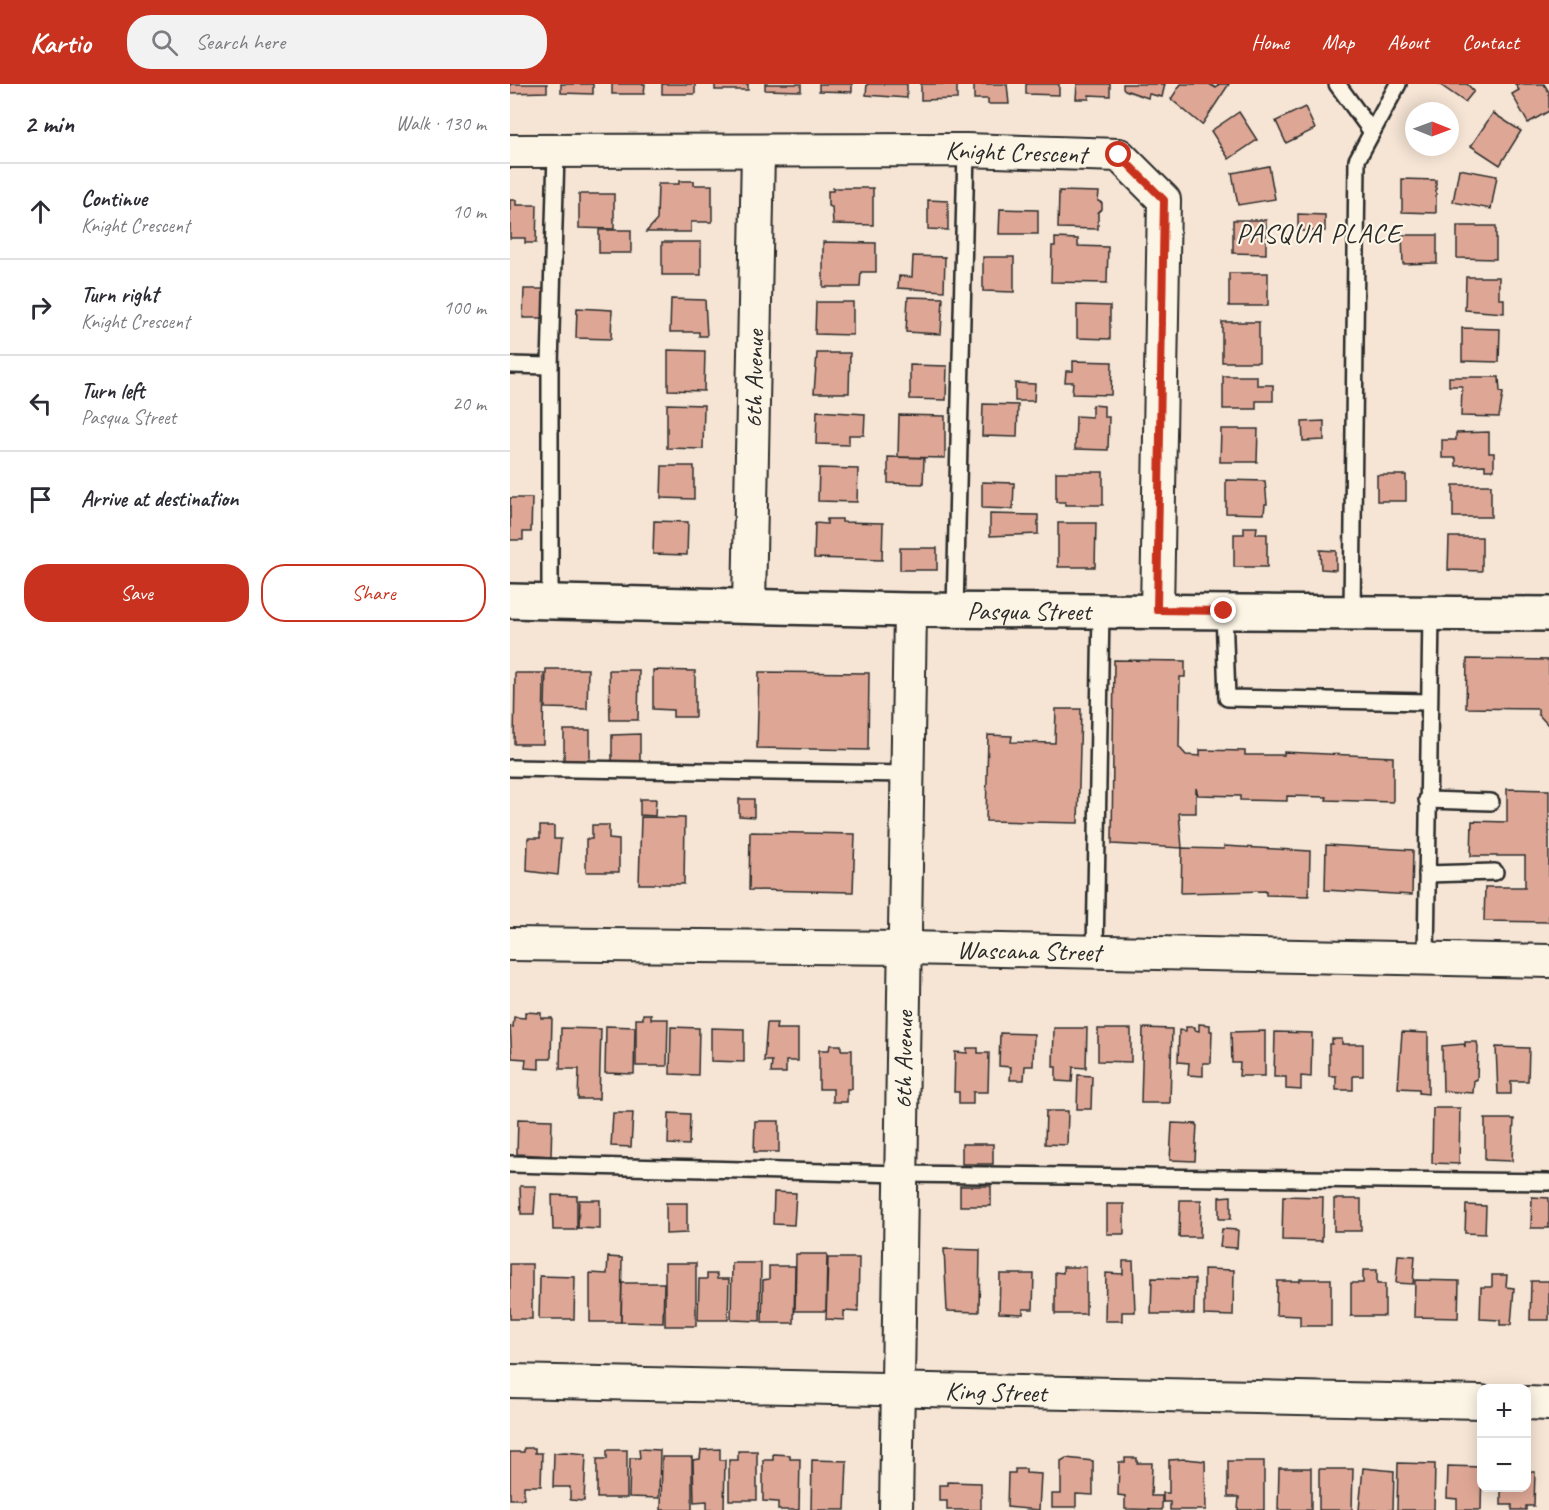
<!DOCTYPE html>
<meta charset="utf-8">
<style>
:root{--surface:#fff;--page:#f2f2f3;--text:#2b2b33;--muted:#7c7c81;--line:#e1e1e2;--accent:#c8321e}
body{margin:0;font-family:Caveat,sans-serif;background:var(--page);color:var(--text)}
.controls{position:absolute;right:18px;bottom:18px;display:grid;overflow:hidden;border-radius:12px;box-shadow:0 3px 15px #0003}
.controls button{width:54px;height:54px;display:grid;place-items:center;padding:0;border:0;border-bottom:2px solid var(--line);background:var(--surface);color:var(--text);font:30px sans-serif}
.compass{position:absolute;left:895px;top:18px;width:54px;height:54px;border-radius:50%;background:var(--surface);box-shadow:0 3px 15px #0003;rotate:91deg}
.stop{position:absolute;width:18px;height:18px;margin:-14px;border:4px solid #c8321e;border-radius:50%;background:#fff}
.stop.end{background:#c8321e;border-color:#fff;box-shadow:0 2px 6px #0008}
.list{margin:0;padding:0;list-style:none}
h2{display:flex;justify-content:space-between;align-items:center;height:78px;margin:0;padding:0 24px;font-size:26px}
h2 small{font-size:20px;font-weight:400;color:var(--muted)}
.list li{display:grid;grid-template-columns:39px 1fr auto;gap:18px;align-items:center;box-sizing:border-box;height:96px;padding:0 24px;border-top:2px solid var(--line)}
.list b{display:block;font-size:22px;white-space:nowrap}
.list p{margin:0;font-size:20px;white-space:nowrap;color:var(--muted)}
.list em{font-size:20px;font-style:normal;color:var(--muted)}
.actions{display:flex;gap:12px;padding:18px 24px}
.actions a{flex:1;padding:14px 0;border:2px solid var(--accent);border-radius:24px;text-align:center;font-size:21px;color:var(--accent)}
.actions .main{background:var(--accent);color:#fff}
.icon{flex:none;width:33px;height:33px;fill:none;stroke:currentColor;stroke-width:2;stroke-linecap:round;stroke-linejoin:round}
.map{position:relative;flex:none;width:1039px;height:1426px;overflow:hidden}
header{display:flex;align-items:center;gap:36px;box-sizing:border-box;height:84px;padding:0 30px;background:var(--accent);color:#fff}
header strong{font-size:28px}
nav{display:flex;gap:33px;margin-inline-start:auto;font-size:21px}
.search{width:420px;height:54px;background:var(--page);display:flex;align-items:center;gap:15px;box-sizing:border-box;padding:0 21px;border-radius:24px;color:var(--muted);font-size:22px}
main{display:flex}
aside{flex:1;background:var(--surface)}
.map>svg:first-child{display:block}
.building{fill:#dea795;stroke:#2b2b2b;stroke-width:1.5}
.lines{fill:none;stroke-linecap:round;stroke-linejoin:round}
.service-casing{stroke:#2b2b2b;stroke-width:20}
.minor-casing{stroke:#2b2b2b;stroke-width:36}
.tertiary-casing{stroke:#2b2b2b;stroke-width:38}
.service{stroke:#fcf5e5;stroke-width:15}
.minor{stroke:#fcf5e5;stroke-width:32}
.tertiary{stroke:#fcf5e5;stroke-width:33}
.route{stroke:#c8321e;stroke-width:8}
.labels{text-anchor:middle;stroke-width:4.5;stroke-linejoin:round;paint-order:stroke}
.street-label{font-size:26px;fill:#2b2b2b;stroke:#fcf5e5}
.neighbourhood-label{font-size:27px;letter-spacing:1.5px;fill:#2b2b2b;stroke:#fcf5e5}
</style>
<header>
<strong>Kartio</strong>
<div class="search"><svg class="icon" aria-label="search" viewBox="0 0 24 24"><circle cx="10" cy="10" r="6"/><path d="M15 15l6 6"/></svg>Search here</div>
<nav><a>Home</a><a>Map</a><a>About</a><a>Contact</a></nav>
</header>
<main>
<aside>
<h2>2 min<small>Walk · 130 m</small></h2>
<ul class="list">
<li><svg class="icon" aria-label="ahead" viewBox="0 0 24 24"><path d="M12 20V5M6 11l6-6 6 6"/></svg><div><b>Continue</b><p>Knight Crescent</p></div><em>10 m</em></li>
<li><svg class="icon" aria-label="right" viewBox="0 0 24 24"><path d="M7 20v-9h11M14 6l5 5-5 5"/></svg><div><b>Turn right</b><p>Knight Crescent</p></div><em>100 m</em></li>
<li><svg class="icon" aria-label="left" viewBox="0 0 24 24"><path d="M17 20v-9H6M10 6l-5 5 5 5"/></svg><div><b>Turn left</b><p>Pasqua Street</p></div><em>20 m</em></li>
<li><svg class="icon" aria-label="arrive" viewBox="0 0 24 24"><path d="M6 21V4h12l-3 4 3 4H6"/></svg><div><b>Arrive at destination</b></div></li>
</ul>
<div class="actions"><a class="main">Save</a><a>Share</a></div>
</aside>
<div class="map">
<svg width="1039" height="1426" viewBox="0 0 1039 1426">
<rect width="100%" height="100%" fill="#f6e5d5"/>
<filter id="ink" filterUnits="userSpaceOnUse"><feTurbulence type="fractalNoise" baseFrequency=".0167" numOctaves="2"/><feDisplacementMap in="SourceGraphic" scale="12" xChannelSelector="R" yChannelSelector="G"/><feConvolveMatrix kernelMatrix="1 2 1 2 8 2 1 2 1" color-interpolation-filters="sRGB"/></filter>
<g filter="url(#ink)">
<!-- building -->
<g class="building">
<path d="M0,0H37V8L0,9Z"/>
<path d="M51,0H83V10L51,9Z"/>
<path d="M102,0H135L134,10H102Z"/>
<rect x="152" y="0" width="33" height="10"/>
<rect x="205" y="0" width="33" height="6"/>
<path d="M255,0H291V7L255,6Z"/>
<path d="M309,0H342V8L309,7Z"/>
<path d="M357,0H397V14L356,11Z"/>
<path d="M411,0H447V15L411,16Z"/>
<path d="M464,0H497L499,20H478V15H464Z"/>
<path d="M516,0H549V11L516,10Z"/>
<path d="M567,0H600V12L579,11V15H566Z"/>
<path d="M613,0H655L652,13L639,10L638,14L615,6L613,4Z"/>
<path d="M671,0H699L706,4L709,0H719L692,41L661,15Z"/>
<path d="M929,0H957L964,7L955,18Z"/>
<path d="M1005,0H1034L1039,8V27L1018,39L1002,10L1009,6Z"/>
<path d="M795,23L805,45L776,59L766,37Z"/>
<path d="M729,28L747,56L719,75L701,47Z"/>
<path d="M983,29L1011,47L990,81L961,62Z"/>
<path d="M759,82L765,115L728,121L722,89Z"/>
<path d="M949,85L987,92L981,125L943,118Z"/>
<path d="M892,95L926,96V129L892,128Z"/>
<path d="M169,97H184V101H202V138H181V148H136L147,136L148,100H169Z"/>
<path d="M323,104H363V141L323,140L322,123L318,122V107H323Z"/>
<path d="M549,107L589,108L588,117L592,119V125L588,128V145L548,144Z"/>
<path d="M69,110H104V145L69,144Z"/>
<path d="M0,116H6V121H27L26,159H15V154H0Z"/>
<path d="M418,116L438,117V146L418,145Z"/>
<path d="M490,125L528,126V150H489Z"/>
<path d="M788,130L815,131V147H788Z"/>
<path d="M723,136H756V170L723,169Z"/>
<path d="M947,142H986V175L947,174Z"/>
<rect x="89" y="146" width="32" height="23"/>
<path d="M892,151H927V179L893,180Z"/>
<path d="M545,154L568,155V162L598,163L597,199L541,198L542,162H545Z"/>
<rect x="152" y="158" width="39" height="33"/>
<path d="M313,158L366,159V188H351L350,203H313Z"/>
<path d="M403,172L435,173L434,207L388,204L389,192L402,193Z"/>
<path d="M473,173H504V208L473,207Z"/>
<rect x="719" y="189" width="39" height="33"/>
<path d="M956,193H989V215H994V229L955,226Z"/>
<path d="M14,205H35V234H13Z"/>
<path d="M398,213L433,214L431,250L396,248Z"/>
<path d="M161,215L195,216L197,252H189V248H160Z"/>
<path d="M306,218H343V251L305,250Z"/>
<path d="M567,221L600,222V255L567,254Z"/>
<path d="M67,224L102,226L101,255L66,254Z"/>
<rect x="712" y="238" width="37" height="40"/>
<path d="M952,244L990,245L989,278L952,277Z"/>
<path d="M158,266L195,267L194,307L158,306Z"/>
<path d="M307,269H340L339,309H304Z"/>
<path d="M563,277L602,278L601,311L562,310L563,298H555L556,287H563Z"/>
<path d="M400,281L437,282L436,316L400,315Z"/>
<path d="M713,292H747V301H763V317H746V325H713Z"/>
<path d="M939,293H989L990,308L993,309L989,333L951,332L952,302H939Z"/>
<path d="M505,299L525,300L524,317H505Z"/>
<path d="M157,320L194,321L193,365L157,364Z"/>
<path d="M473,320L508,321L507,353L472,352Z"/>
<path d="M582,321L594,322V333H599L598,366L565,365L566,332L582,333Z"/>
<path d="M307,327L355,330L354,351H339V361L306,360Z"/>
<path d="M389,331L435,332V374L388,373Z"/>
<path d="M814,337V356L793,357L792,338Z"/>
<path d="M711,345H748L747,378H710Z"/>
<path d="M979,348V369H984V386H975V381L946,382V374H932V356H946V349Z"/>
<path d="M378,373L414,374L413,400L378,399Z"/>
<path d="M152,382H184V415L151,414Z"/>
<path d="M309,384L348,385L347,418L308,417Z"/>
<path d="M546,388H593V421H555V418H546Z"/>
<rect x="867" y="391" width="29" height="26"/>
<path d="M716,396L755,397L757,420H755L754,430L716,429Z"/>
<path d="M472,398L504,399L503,425L472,424Z"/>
<rect x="943" y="401" width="38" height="32"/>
<path d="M0,414H22L21,448H13V456H0Z"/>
<path d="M480,430L528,431V450L480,452Z"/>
<path d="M317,435H332V438L373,439L372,476L304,474L305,439L317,440Z"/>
<path d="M144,437L178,438L177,471L143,470Z"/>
<path d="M548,439H586L585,483H548Z"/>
<path d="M734,443H747L746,450H757V483H724V450H734Z"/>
<path d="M939,453H972V487L938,486Z"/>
<rect x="390" y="464" width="37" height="22"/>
<path d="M810,466L826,467V486L811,485Z"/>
<path d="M957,575L1039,576V642L1028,630V625L956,624Z"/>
<path d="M604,576L675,577V593H670L669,663L676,671L690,672V666L735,667V671H774V668L883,673V718L816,716L817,713L777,712V717L730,716V712L688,711L686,704V729H669L672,764L602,760Z"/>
<path d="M36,585H78L77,625L35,624Z"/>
<path d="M99,586H129L128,636H100Z"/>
<path d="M143,586L185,587V633H163V626L143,625Z"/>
<path d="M249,588L359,589L358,666L247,664Z"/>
<path d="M5,589H34L33,660H4Z"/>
<path d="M546,625H571L568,739L476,737L478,651L502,652L501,658L545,659Z"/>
<rect x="54" y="646" width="26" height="31"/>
<path d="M130,650V680H102V651Z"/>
<path d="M997,705L1039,706V838L974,837L975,803H1015V772H961L962,737L997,738Z"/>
<path d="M130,715H146L145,732L130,731Z"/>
<path d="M229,715H244V733L229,732Z"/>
<path d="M131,733L175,734L174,800H129Z"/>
<path d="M82,741H99V755L109,756V788H76V755H82Z"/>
<path d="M30,742H44V755H51L48,791L17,787L18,754H30Z"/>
<path d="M240,748L345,750L343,808L239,806Z"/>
<path d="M816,761L903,766L902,811L815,806Z"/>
<path d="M714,762L800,767L799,812L756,811V807L671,809L672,764L714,765Z"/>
<path d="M15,928L31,929V934H42L41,975H29V985L15,984L16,975L2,974L0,942L3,943L4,933L15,934Z"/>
<path d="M133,930H141V935H158L157,982H126V935H133Z"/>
<path d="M257,939H267L266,945H288V977H276V989H261L262,977H254Z"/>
<path d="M689,940L700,941V947H702L701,979H693V992L678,991L679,979L668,978L669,946L676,947V943H685V946L689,947Z"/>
<path d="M96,942L125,943L124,990L95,989Z"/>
<path d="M161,943L189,944L188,991L160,990Z"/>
<path d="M51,944L91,945L89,1015H68L69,985H50Z"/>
<path d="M201,944L234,945V978L201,977Z"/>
<path d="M544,944H577L576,984L563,983L562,998L546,997V983H543Z"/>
<path d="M633,944L662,945L660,1019H631Z"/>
<path d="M588,945H621V978L588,977Z"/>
<path d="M755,947V992H729L730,979H722L721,948Z"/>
<path d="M765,948L802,949L801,993L791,992V1006L776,1005V993H764Z"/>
<path d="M892,948L918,949V1010L909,1009V1005L888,1004Z"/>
<path d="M490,949L524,950L523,982H515L514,996H500L501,983L489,982Z"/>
<path d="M822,955H832V960H853V992H843V1006H826V992H819V960H822Z"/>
<path d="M955,958H967L968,963L967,996H964L963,1009L933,1007L932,962L954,960L955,963Z"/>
<path d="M320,961H331V966H342V1005H337V1018H323V1005H309V966H319Z"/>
<path d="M986,963L1019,964L1018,997H1001V1010H988Z"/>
<path d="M457,964H468V969H479L478,1008H463V1020H449V1008H444L445,968L457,969Z"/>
<path d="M568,991L582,992L581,1025H567Z"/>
<path d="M923,1024H950L949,1080L922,1079Z"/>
<path d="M536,1027H558L557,1061L535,1060Z"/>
<path d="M103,1029H123L121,1063L101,1062Z"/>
<path d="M159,1029L180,1030L179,1061L158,1060Z"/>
<path d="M8,1035L42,1036L41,1072L7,1070Z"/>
<path d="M975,1035H1004L1002,1077L975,1076Z"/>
<path d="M245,1037H269V1068H244Z"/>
<path d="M662,1039L687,1040L685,1077L660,1076Z"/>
<rect x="452" y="1060" width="31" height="20"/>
<path d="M10,1102H26L24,1130H11Z"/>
<rect x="450" y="1102" width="31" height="20"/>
<path d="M264,1108L286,1109L284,1141L263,1140Z"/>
<path d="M42,1111L67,1112V1146H43Z"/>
<path d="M721,1112V1135H709V1113Z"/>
<path d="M773,1112L813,1113L812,1157L772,1156Z"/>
<path d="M1022,1113L1039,1114V1144H1021Z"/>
<rect x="824" y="1115" width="27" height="32"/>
<path d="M69,1116H90V1145L68,1144Z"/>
<path d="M670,1116H691L690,1153H669Z"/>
<path d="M156,1119H177V1149L156,1150Z"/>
<rect x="597" y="1120" width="17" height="30"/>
<path d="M956,1121L976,1122L975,1150L955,1149Z"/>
<path d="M712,1145L728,1146L727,1164L710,1163Z"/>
<path d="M434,1165L470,1166L469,1228L437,1227Z"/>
<path d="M286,1170H317L316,1227H285Z"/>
<path d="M888,1171L905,1172L903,1200L886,1199Z"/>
<path d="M98,1173L112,1174L111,1238H80V1189L97,1190Z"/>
<path d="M318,1174H349L348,1228L334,1227V1236L316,1235Z"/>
<path d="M613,1177H623L625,1228H612V1237H595L596,1189L613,1190Z"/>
<rect x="155" y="1179" width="31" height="63"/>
<path d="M222,1179H251L250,1237L221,1236Z"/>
<rect x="0" y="1180" width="22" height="55"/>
<path d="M259,1182H285L284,1239H252L253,1196L259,1195Z"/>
<path d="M553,1183H576V1230H545V1188L553,1189Z"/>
<path d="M694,1185L724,1186L723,1232L694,1231Z"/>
<path d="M853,1186H867V1200H875V1232H841V1199H853Z"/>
<path d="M197,1190H207V1195H219L218,1236H188L189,1195H197Z"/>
<path d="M490,1190H524L523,1225H513V1230L489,1229Z"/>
<path d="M982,1191H997L996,1203L1004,1204L1001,1241H990V1236L970,1235L971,1203H982Z"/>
<path d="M30,1192L65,1193L64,1235H29Z"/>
<path d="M642,1194L685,1195L684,1230H641Z"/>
<path d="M790,1195H821V1242H790V1232L766,1231L767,1197H790Z"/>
<path d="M905,1196L949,1197L948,1234L904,1233Z"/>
<path d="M1021,1197H1039V1236H1020Z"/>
<path d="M112,1199H154L153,1239L111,1238Z"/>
<path d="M14,1364H25V1369H32L31,1402H14V1415H0V1368H14Z"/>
<path d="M129,1365L150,1366L149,1414L119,1413L120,1374H130Z"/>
<path d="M210,1365V1376H215L214,1426H197V1417L184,1418L183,1376L190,1375L191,1366Z"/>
<path d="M97,1366H117V1414H87V1375H97Z"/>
<path d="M228,1367H247V1416H219V1376H228Z"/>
<path d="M55,1368L76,1370L74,1417L60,1416V1403H43L44,1369Z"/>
<path d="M263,1370L280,1371V1375H290L289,1426H268V1418L253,1417V1376H263Z"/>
<path d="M152,1373H182V1426H151Z"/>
<path d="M556,1374L583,1377V1411L566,1410V1423H542V1410H551V1377Z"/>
<path d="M615,1374H627V1379H642L641,1412H652V1426L615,1425V1412L608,1411L609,1378H615Z"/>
<path d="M675,1375L695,1377L696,1426H660V1418H653V1409H659V1376Z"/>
<path d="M302,1376L337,1377L335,1426H301Z"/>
<path d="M718,1377H754V1426H728L729,1413H718Z"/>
<path d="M888,1379L925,1380L924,1426H887Z"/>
<path d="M938,1382L972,1383L971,1426H947V1415L937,1414Z"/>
<path d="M769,1384H801V1426H768Z"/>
<path d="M853,1384L884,1387L883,1426H849Z"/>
<path d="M505,1385H516V1389L531,1390L529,1426L497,1423L498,1389H505Z"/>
<path d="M809,1385H843L842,1426H809Z"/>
<path d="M1017,1388H1025L1024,1422H1016V1426H1002V1421H991V1404H1017Z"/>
<path d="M438,1398L471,1399V1426H437V1417H429V1401H438Z"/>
</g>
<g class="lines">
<!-- service casing -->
<g class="service-casing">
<g id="service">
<path d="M827,0L862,48"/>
<path d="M0,281L40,282"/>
<path d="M40,518V282L46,69"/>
<path d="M445,526L456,66"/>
<path d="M714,527L717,614L918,618"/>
<path d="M842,528L847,76L888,0"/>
<path d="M0,684L398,690"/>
<path d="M917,716L981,718"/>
<path d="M917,790L985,788"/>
<path d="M585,868L591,526"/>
<path d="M916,875L921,528"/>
<path d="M0,1080L391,1090L1039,1098"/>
</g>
</g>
<!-- minor casing -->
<g class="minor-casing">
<g id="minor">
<path id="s1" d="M0,67L456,66L609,71L654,116L647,527"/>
<path id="s2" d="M239,521L248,68"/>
<path id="s3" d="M0,860L395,864L1039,877"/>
<path id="s4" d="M0,1297L972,1318"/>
<path d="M1017,1319L1039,1320"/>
<path id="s5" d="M386,1426L400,526"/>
</g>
</g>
<!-- tertiary casing -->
<g class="tertiary-casing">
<g id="tertiary">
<path id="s6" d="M0,517L400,526L1039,530"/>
</g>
</g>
<!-- service -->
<use href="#service" class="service"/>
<!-- minor -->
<use href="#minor" class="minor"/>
<!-- tertiary -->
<use href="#tertiary" class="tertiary"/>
</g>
</g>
<g class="lines" filter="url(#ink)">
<!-- route -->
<path class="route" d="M609,71L654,116L647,526L714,527"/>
</g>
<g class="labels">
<!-- street labels -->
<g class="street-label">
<text dy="9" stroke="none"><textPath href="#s1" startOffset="506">Knight Crescent</textPath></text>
<text dy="9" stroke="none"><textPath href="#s2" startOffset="226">6th Avenue</textPath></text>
<text dy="9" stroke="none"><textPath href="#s6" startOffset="519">Pasqua Street</textPath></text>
<text dy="9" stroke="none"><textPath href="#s3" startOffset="519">Wascana Street</textPath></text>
<text dy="9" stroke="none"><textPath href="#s5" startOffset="450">6th Avenue</textPath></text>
<text dy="9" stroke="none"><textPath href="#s4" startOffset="486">King Street</textPath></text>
</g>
<!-- neighbourhood labels -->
<g class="neighbourhood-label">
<text x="809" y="158">PASQUA PLACE</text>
</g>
</g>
</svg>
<div class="controls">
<button>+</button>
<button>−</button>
</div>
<svg class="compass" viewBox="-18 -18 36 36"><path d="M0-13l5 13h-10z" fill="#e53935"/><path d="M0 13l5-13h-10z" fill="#7c7c81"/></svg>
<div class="stop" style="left:609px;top:71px"></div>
<div class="stop end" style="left:714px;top:527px"></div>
</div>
</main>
